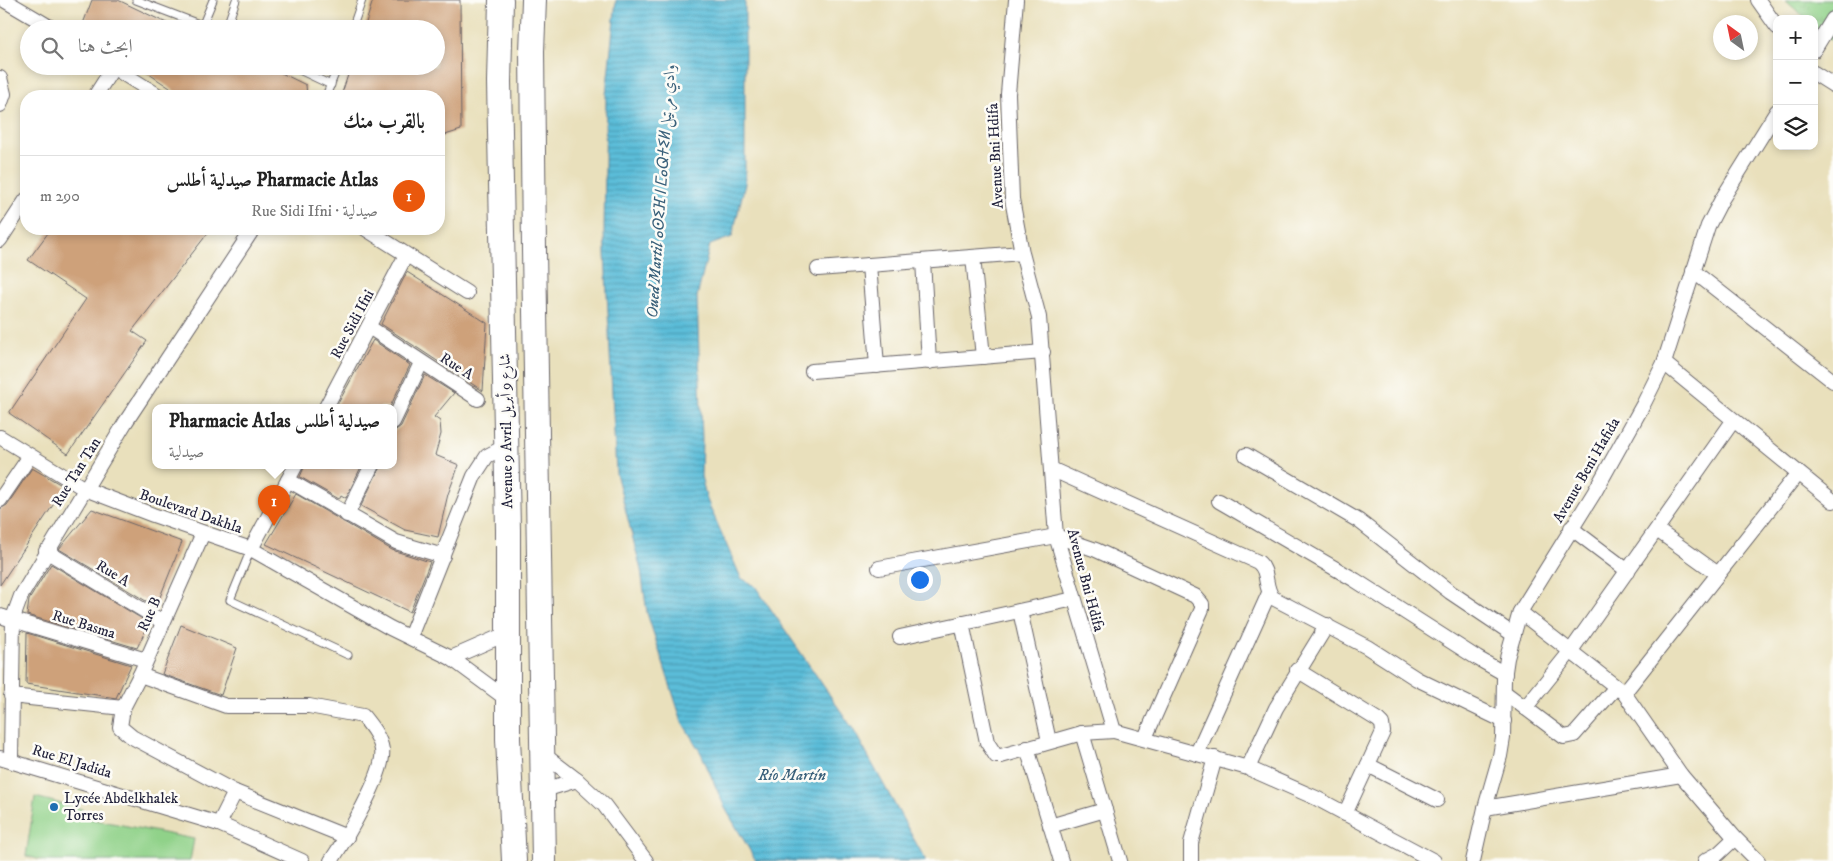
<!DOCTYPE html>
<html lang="ar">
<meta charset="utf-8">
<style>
:root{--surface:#fff;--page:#f6f6f6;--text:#222;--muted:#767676;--line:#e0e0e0;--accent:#ea580c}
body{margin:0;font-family:"IM FELL DW Pica",Amiri,"Noto Sans Tifinagh",serif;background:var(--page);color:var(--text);direction:rtl}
.controls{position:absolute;right:15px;top:15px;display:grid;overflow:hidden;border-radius:10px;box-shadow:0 2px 8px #0003}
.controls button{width:45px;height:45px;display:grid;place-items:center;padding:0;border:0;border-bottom:1px solid var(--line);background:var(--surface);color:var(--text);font:25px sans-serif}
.compass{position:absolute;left:1713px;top:15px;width:45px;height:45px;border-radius:50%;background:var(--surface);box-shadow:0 2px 8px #0003;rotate:327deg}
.you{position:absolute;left:919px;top:579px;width:18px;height:18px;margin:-12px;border:4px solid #fff;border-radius:50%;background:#1a73e8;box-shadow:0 0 0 8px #1a73e833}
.badge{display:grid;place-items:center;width:32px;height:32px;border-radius:50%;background:var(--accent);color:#fff;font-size:16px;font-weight:700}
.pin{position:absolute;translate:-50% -41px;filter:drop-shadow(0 1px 2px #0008)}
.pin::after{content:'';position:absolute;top:26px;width:18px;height:15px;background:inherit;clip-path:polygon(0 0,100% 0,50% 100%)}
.popup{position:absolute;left:152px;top:404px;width:245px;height:65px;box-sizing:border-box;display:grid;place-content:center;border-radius:10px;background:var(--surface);filter:drop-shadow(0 1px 4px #0005);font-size:16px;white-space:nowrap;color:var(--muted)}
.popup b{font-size:19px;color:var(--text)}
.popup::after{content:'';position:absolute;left:50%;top:100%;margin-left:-10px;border:10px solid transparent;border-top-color:var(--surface)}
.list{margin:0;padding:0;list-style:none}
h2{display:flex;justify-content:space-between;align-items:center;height:65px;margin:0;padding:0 20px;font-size:21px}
h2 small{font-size:16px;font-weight:400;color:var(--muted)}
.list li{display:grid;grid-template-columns:32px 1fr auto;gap:15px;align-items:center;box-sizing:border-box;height:80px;padding:0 20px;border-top:1px solid var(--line)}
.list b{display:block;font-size:19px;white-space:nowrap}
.list p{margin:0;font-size:16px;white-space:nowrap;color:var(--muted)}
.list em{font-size:16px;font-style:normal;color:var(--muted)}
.icon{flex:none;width:28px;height:28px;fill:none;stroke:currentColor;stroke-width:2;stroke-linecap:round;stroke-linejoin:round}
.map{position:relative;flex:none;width:1833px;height:861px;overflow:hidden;direction:ltr}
.search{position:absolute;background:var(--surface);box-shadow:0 2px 8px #0003;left:20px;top:20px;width:425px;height:55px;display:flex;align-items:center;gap:12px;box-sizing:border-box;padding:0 18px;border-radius:28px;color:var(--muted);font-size:19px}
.panel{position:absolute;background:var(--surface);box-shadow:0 2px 8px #0003;left:20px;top:90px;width:425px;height:145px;border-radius:20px;direction:rtl}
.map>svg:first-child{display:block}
.grass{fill:url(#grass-tufts);stroke:#597a62}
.pitch{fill:#90d289;stroke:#597a62}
.water{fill:url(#water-rules);stroke:#3e708a}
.building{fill:#cea17a}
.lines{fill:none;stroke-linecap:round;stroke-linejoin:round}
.lane-casing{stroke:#686468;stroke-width:9}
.street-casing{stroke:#686468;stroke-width:16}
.highway-casing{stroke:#686468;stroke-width:26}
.lane{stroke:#fff;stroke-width:7}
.street{stroke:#fff;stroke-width:14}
.highway{stroke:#fff;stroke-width:24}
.poi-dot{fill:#1f6fb2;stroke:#fdfcf7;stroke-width:2}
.labels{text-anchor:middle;stroke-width:5;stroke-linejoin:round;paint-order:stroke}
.street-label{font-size:15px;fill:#22223b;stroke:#fdfcf7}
.poi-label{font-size:15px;fill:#22223b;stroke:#fdfcf7;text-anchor:start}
.water-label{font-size:16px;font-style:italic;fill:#39607a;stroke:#fdfcf7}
</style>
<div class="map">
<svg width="1833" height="861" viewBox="0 0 1833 861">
<defs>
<pattern id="grass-tufts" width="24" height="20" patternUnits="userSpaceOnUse" patternTransform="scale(1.25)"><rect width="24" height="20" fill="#90d289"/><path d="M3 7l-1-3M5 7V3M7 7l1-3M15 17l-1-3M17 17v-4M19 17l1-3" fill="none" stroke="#7cb477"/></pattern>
<pattern id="water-rules" width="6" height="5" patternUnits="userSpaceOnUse" patternTransform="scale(1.25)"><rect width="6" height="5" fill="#5bbdd9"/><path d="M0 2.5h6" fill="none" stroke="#4b99b1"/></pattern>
</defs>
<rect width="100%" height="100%" fill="#fdfcf7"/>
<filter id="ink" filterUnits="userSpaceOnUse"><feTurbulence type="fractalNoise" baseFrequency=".02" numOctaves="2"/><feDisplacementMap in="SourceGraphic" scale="10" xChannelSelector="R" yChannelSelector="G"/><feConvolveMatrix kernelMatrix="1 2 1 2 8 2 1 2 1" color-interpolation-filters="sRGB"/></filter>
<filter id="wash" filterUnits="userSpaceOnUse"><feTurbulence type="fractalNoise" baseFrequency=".0096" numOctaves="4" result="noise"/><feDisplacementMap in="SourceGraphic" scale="20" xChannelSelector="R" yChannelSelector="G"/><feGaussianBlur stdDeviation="1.12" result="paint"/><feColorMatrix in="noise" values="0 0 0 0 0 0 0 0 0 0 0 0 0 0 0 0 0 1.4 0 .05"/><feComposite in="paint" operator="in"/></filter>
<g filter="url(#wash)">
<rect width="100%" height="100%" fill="#e9e0bc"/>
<!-- grass -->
<path class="grass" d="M1785,0H1833V42L1814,26V19H1806Z"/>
<!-- pitch -->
<path class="pitch" d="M35,797L82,809L81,817L194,839L190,861H45L26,856Z"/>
<!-- water -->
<path class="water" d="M616,0H745V184L732,237L710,245L697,297L702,439L701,476L707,500L741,578L755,586L853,729L926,861H756L725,808L701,753L682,722L647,613L641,570L616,473L604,233L606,95Z"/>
<g id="blocks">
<!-- building -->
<g class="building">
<path d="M92,0H118L179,29H81Z"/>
<path d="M373,0H460L461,130L439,137V96H341L351,66H436V29H364Z"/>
<path d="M137,66H267L306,85L307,96H182Z"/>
<path d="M51,229H211L132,331L147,341L68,454L9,413L86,299L28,260Z"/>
<path d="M407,272L487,323L483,391L381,324Z"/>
<path d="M373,340L410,365L390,407H336Z"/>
<path d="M425,375L454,393L434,417L440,421L441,434L435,455L459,465L448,494L438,537L405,530L361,506L381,465H393V432L401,426Z"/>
<path d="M305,465H362L346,498L341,495L339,499L300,477Z"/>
<path d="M32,468L65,487L0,585V509L7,505Z"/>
<path d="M296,494L392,550L430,562L410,612L266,544Z"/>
<path d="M92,509L182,542L156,607L59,549Z"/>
<path d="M51,564L149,623L137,648L27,615L29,600Z"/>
<path d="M181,625L237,648L221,695L162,674Z"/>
<path d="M27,633L131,665L116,698L26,684Z"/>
</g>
</g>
</g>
<g filter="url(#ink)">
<use href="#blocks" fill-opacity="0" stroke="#686468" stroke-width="1"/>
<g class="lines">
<!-- lane casing -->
<g class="lane-casing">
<g id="lane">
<path d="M136,0L212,29"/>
<path d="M203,24L213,0"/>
<path d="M226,29L236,0"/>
<path d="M352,29L362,0"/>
<path d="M291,66L331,85"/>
<path d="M326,96L338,66"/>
<path d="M251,549L230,600L348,655"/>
</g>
</g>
<!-- street casing -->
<g class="street-casing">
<g id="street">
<path d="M4,0L53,29"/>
<path d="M1016,0L1008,94L1012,199L1022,253L1039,317L1056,536L1114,731L1248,768L1316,798L1434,861"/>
<path d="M1758,0L1777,27"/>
<path d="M1814,50L1833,19"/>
<path d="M111,66L159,96"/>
<path d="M1814,73L1833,85"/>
<path d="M0,78L4,94L0,105"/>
<path d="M95,96L113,68"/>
<path d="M366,229L467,293"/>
<path d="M0,240L26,200"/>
<path d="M973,257L983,357"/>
<path d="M923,261L929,362"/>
<path d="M869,265L877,366"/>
<path d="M818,269L1022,253"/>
<path d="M1693,271L1833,381"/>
<path d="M369,327L478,399"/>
<path d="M1664,363L1833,501"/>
<path d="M812,371L1043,352"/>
<path d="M326,407L406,255"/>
<path d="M393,422L421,363"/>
<path d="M0,437L85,489L153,515L251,549L390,628L451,658L508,700"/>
<path d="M1246,455L1359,521L1450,592L1514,635"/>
<path d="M1051,469L1258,562C1270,572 1263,586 1273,598L1367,647L1417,679L1504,721"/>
<path d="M288,480L396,542L443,556"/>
<path d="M0,500L30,456"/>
<path d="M1219,501L1355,580L1477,658L1505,674"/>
<path d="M347,515L372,465"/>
<path d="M1571,528L1628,571"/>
<path d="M1657,530L1718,574"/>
<path d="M203,533L140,675L123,708L120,727L132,737L235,792L347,837"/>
<path d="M251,549L296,465"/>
<path d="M46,551L163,622"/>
<path d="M879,568L1056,536L1096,550L1195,596L1202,604V609L1145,738"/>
<path d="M1020,611L1049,741"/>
<path d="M1520,612L1624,693L1681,775L1735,838L1758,861"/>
<path d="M0,616L146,660"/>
<path d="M962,623L987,742L996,756H1001L1082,733L1114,731"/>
<path d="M410,637L474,476L487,456L506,446"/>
<path d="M900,637L1074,599"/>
<path d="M451,658L508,633"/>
<path d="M1297,670L1378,720L1382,724L1383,732L1345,814"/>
<path d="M140,675L226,706H309L363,716C371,726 380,737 382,750C386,772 345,840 331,861"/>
<path d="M1504,692L1564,737L1574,735L1616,687"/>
<path d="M1624,693L1798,473"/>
<path d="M11,696L123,708"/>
<path d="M1525,708L1570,652L1733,421"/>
<path d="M1082,733L1120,861"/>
<path d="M1027,748L1061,861"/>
<path d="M1197,753L1269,593"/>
<path d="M543,754L577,780L604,805L646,861"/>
<path d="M0,758L219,824L302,861"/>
<path d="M11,759L13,618L21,596L125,423L253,229"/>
<path d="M1368,765L1437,800"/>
<path d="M1248,768L1276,708L1327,625"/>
<path d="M544,790L577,780"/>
<path d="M1485,808L1681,775"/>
<path d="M219,824L235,792"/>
<path d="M1050,826L1105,810"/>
<path d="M1191,861V843L1215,758"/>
<path d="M1473,861L1485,808L1500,756L1503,738L1504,678L1507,658L1520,612L1594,493L1643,405L1664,363L1708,226L1722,199L1777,111"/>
<path d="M1705,861L1718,854L1735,838"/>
</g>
</g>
<!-- highway casing -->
<g class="highway-casing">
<g id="highway">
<path d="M501,0L499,82L508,530V739L514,861"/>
<path d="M534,0L532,51L534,250L544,861"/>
</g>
</g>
<!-- lane -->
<use href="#lane" class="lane"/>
<!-- street -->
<use href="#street" class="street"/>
<!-- highway -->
<use href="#highway" class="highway"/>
</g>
</g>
<!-- markers -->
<circle class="poi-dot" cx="54" cy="807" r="5"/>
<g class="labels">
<!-- street labels -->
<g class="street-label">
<text transform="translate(995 156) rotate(-93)" y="5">Avenue Bni Hdifa</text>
<text transform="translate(352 324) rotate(-62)" y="5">Rue Sidi Ifni</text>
<text transform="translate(457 366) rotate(33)" y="5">Rue A</text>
<text transform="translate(506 431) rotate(-91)" y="5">Avenue 9 Avril شارع 9 أبريل</text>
<text transform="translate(1586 470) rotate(-60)" y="5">Avenue Beni Hafida</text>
<text transform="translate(76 472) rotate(-58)" y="5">Rue Tan Tan</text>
<text transform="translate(191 511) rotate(19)" y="5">Boulevard Dakhla</text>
<text transform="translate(113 573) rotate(31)" y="5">Rue A</text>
<text transform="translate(1086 580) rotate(75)" y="5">Avenue Bni Hdifa</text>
<text transform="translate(149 614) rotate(-66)" y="5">Rue B</text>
<text transform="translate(84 624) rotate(17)" y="5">Rue Basma</text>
<text transform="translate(72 761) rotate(17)" y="5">Rue El Jadida</text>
</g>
<!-- poi labels -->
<g class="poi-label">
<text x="64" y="803">Lycée Abdelkhalek<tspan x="64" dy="17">Torres</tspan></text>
</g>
<!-- water labels -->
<g class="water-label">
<text transform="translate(660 191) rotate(-86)" y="6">Oued Martil ⴰⵙⵉⴼ ⵏ ⵎⴰⵕⵜⵉⵍ وادي مرتيل</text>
<text x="792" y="780">Río Martín</text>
</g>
</g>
</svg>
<div class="controls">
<button>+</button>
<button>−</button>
<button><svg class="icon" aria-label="layers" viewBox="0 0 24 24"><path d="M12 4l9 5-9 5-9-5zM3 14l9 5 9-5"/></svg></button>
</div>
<svg class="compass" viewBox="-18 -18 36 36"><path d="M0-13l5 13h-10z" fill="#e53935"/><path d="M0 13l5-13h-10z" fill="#767676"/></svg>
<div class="you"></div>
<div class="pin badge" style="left:274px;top:526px">1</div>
<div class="popup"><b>Pharmacie Atlas صيدلية أطلس</b>صيدلية</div>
<div class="search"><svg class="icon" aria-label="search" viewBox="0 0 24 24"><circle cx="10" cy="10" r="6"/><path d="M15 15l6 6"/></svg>ابحث هنا</div>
<section class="panel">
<h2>بالقرب منك<small></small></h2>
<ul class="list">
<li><span class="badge">1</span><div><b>Pharmacie Atlas صيدلية أطلس</b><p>صيدلية · Rue Sidi Ifni</p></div><em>290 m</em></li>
</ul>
</section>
</div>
